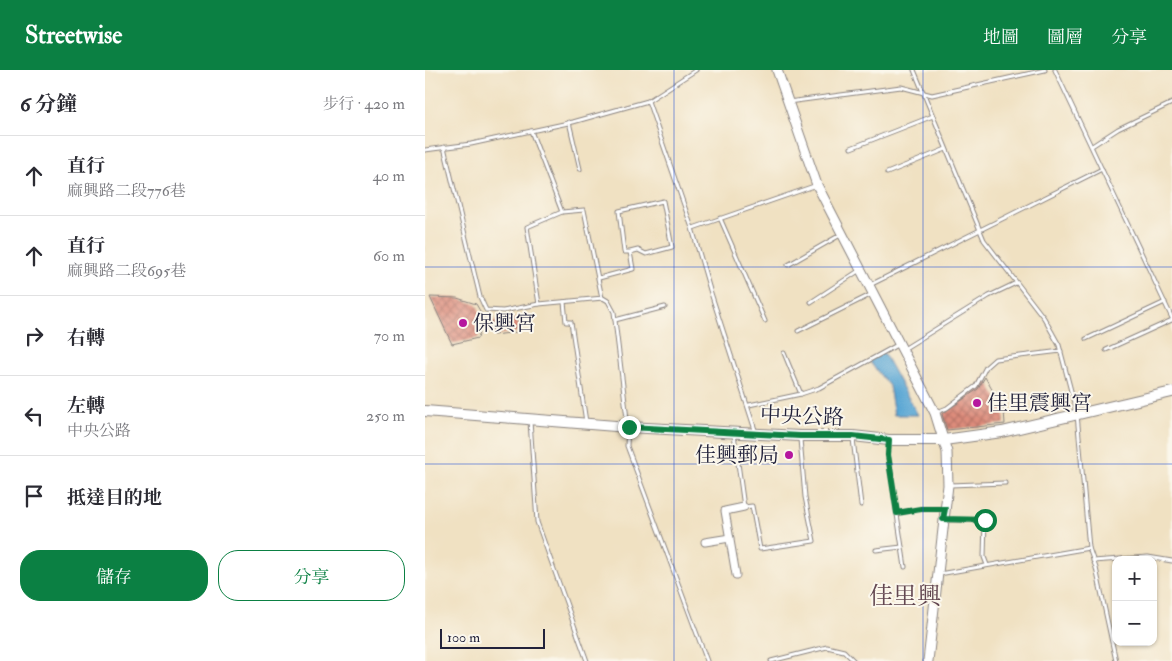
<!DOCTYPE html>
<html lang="zh-TW">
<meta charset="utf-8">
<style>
:root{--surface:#fff;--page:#f2f2f3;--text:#2b2b33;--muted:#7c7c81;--line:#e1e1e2;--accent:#0b8043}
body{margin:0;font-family:"IM FELL Double Pica","Noto Serif TC",serif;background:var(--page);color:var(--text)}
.controls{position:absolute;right:15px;bottom:15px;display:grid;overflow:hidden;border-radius:10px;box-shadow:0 1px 4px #0004}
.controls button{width:45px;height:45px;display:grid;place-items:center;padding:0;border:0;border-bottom:1px solid var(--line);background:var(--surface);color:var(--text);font:25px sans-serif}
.scale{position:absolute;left:15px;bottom:12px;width:105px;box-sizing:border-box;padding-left:5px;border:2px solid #22223b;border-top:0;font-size:14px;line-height:18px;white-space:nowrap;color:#22223b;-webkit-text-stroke:4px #fbf7ec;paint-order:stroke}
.stop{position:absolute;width:15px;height:15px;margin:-11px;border:4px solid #0b8043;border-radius:50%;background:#fff}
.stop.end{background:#0b8043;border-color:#fff;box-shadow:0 1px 5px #0008}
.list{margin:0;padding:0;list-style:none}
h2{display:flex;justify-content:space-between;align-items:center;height:65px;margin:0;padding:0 20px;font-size:21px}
h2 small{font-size:16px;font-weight:400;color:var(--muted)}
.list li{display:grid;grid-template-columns:32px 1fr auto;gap:15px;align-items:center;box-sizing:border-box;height:80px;padding:0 20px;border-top:1px solid var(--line)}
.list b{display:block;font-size:19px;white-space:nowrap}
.list p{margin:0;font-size:16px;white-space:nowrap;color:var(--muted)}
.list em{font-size:16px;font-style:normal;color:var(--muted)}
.actions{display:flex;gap:10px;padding:15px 20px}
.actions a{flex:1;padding:11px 0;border:1px solid var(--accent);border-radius:20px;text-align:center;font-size:18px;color:var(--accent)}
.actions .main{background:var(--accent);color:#fff}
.icon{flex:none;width:28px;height:28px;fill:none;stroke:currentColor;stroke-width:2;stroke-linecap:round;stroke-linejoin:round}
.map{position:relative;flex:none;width:747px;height:591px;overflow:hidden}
header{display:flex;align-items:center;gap:30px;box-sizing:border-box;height:70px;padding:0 25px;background:var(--accent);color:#fff}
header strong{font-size:24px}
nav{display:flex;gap:28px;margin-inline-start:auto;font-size:18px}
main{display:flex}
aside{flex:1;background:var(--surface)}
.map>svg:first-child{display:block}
.water{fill:#5ca7d4;stroke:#3f6488}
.building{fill:url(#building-cross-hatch)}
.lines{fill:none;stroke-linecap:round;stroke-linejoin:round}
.service-casing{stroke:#89827e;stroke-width:5}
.minor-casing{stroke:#89827e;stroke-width:9}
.tertiary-casing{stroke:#89827e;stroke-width:11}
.primary-casing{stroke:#89827e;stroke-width:12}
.service{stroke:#fff;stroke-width:3}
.minor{stroke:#fff;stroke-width:7}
.tertiary{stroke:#fff;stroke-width:9}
.primary{stroke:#fff;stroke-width:10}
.route{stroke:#0b8043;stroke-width:6}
.grid{fill:none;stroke:#1d4ed8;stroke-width:1;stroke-opacity:0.55}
.poi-dot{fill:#b5179e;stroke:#fbf7ec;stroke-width:2}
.labels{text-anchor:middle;stroke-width:4;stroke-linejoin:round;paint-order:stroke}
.poi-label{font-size:21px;fill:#22223b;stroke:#fbf7ec;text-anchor:start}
.street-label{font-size:21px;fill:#22223b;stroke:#fbf7ec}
.quarter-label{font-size:24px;fill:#634751;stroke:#fbf7ec}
</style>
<header>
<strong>Streetwise</strong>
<nav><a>地圖</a><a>圖層</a><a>分享</a></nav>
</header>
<main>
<aside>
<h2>6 分鐘<small>步行 · 420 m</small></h2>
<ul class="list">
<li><svg class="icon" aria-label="ahead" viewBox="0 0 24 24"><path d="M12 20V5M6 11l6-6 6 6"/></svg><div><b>直行</b><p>麻興路二段776巷</p></div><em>40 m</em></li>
<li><svg class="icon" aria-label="ahead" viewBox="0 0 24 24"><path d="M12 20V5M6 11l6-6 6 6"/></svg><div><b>直行</b><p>麻興路二段695巷</p></div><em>60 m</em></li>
<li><svg class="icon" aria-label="right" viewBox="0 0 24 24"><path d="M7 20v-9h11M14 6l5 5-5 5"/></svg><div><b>右轉</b></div><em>70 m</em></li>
<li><svg class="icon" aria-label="left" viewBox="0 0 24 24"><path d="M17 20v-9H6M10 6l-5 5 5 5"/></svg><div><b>左轉</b><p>中央公路</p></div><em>250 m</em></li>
<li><svg class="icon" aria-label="arrive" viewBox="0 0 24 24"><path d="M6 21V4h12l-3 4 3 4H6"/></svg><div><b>抵達目的地</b></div></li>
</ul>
<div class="actions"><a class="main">儲存</a><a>分享</a></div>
</aside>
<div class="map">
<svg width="747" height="591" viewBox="0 0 747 591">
<defs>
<pattern id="building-cross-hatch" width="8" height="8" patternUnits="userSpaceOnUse" patternTransform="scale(1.25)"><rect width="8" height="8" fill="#dd8c7b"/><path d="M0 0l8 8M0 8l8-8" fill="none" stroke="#b37266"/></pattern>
</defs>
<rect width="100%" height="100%" fill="#fbf7ec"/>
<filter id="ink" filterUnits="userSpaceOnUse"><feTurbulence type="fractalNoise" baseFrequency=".02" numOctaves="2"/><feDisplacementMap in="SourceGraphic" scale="10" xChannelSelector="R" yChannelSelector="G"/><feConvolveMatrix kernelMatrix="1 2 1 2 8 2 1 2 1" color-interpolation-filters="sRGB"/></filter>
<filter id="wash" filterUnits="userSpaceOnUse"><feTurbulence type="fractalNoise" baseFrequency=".0096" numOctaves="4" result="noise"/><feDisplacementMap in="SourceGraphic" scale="20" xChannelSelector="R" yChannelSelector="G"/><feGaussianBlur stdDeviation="1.12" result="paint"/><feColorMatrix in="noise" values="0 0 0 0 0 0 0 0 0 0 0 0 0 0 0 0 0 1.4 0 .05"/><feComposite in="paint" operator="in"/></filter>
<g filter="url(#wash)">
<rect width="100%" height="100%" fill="#f0e1c2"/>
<!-- water -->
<path class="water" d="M458,282L493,345H469L464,316L444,291Z"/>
<g id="blocks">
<!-- building -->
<g class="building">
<path d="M5,227L32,228L51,234L59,248L53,268L27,274Z"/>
<path d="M93,248L94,262L68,265L66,252Z"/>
<path d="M560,307L579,341L580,354L522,360L517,344L553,319Z"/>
</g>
</g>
</g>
<g filter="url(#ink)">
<use href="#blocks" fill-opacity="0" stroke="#89827e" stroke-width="1"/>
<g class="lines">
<!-- service casing -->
<g class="service-casing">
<g id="service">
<path d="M489,0L559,170L619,248L634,275L652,344L664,478L671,498L691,591"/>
<path d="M630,0L747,248"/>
<path d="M223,31L267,158L285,220L331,363"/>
<path d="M363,32L476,17L507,25L620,0"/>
<path d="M144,52L155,99"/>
<path d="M106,61L137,142L159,140L177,228"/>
<path d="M667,76L693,59L747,33"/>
<path d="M19,77L55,227L61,240L78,241L114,234L178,228L183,231L189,242L203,357L202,376L282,591"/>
<path d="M426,78L508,46"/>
<path d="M0,80L46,74L148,52L223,31L271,0"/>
<path d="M462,103L521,79"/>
<path d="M295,148L340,251"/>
<path d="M268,158L392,115"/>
<path d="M363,195L417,164"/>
<path d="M174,208L208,199L205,182H199L194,141L238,131L247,177L221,184L213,180L205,182"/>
<path d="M445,215L677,99"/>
<path d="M139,232L141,252H146L161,352"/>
<path d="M386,232L435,200"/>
<path d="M114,234L102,157L137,142"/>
<path d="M190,250L240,237"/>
<path d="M373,261L447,224"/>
<path d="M661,269L740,232"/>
<path d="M477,280L564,226L591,213"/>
<path d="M681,280L747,250"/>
<path d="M359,283L376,324"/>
<path d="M324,335L376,324L394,318L472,275"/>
<path d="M512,342L522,338L551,316L561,297L570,289L636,281"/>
<path d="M105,351L112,452L162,591"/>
<path d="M309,364L319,437L327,436L335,479L389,471L380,427L375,369"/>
<path d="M428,369L436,435"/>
<path d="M464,371L463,385L480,497"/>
<path d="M525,415L580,413"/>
<path d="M472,443L496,439H519"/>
<path d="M521,450H560L559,487L562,495"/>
<path d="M451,480L477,477"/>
<path d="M668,491L723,487L747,491"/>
<path d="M514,504L664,478"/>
<path d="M346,591L402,577L419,581L429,591"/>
</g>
</g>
<!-- minor casing -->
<g class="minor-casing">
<g id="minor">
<path d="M280,472L305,468"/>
<path d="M311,505L300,441L319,437"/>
</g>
</g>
<!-- tertiary casing -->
<g class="tertiary-casing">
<path id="tertiary" d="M352,0L392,115L510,343L522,382L523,415L503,591"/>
</g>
<!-- primary casing -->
<g class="primary-casing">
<path id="primary" d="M0,341L203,357L375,366H428L464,370H519L577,362L747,322"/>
</g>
<!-- service -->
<use href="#service" class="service"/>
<!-- minor -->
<use href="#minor" class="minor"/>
<!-- tertiary -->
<use href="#tertiary" class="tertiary"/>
<!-- primary -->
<use href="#primary" class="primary"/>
</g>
</g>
<g class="lines" filter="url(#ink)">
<!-- route -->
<path class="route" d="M204,357L375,366H428L464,370L463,385L472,443L496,439H520L518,449L560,450"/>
</g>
<!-- grid -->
<path class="grid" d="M249,0V591M498,0V591M0,197H747M0,394H747"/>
<!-- markers -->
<g class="poi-dot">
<circle cx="38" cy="253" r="5"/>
<circle cx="552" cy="333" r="5"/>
<circle cx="364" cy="385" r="5"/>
</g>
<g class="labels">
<!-- poi labels -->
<g class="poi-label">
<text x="48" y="260">保興宮</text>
<text x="562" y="340">佳里震興宮</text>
<text x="354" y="392" text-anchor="end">佳興郵局</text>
</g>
<!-- street labels -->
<g class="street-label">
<text transform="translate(377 346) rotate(2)" y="7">中央公路</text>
</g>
<!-- quarter labels -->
<g class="quarter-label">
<text x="480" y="534">佳里興</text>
</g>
</g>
</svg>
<div class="controls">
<button>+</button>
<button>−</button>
</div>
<div class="scale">100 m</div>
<div class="stop" style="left:560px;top:450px"></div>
<div class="stop end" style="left:204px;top:357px"></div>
</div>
</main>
